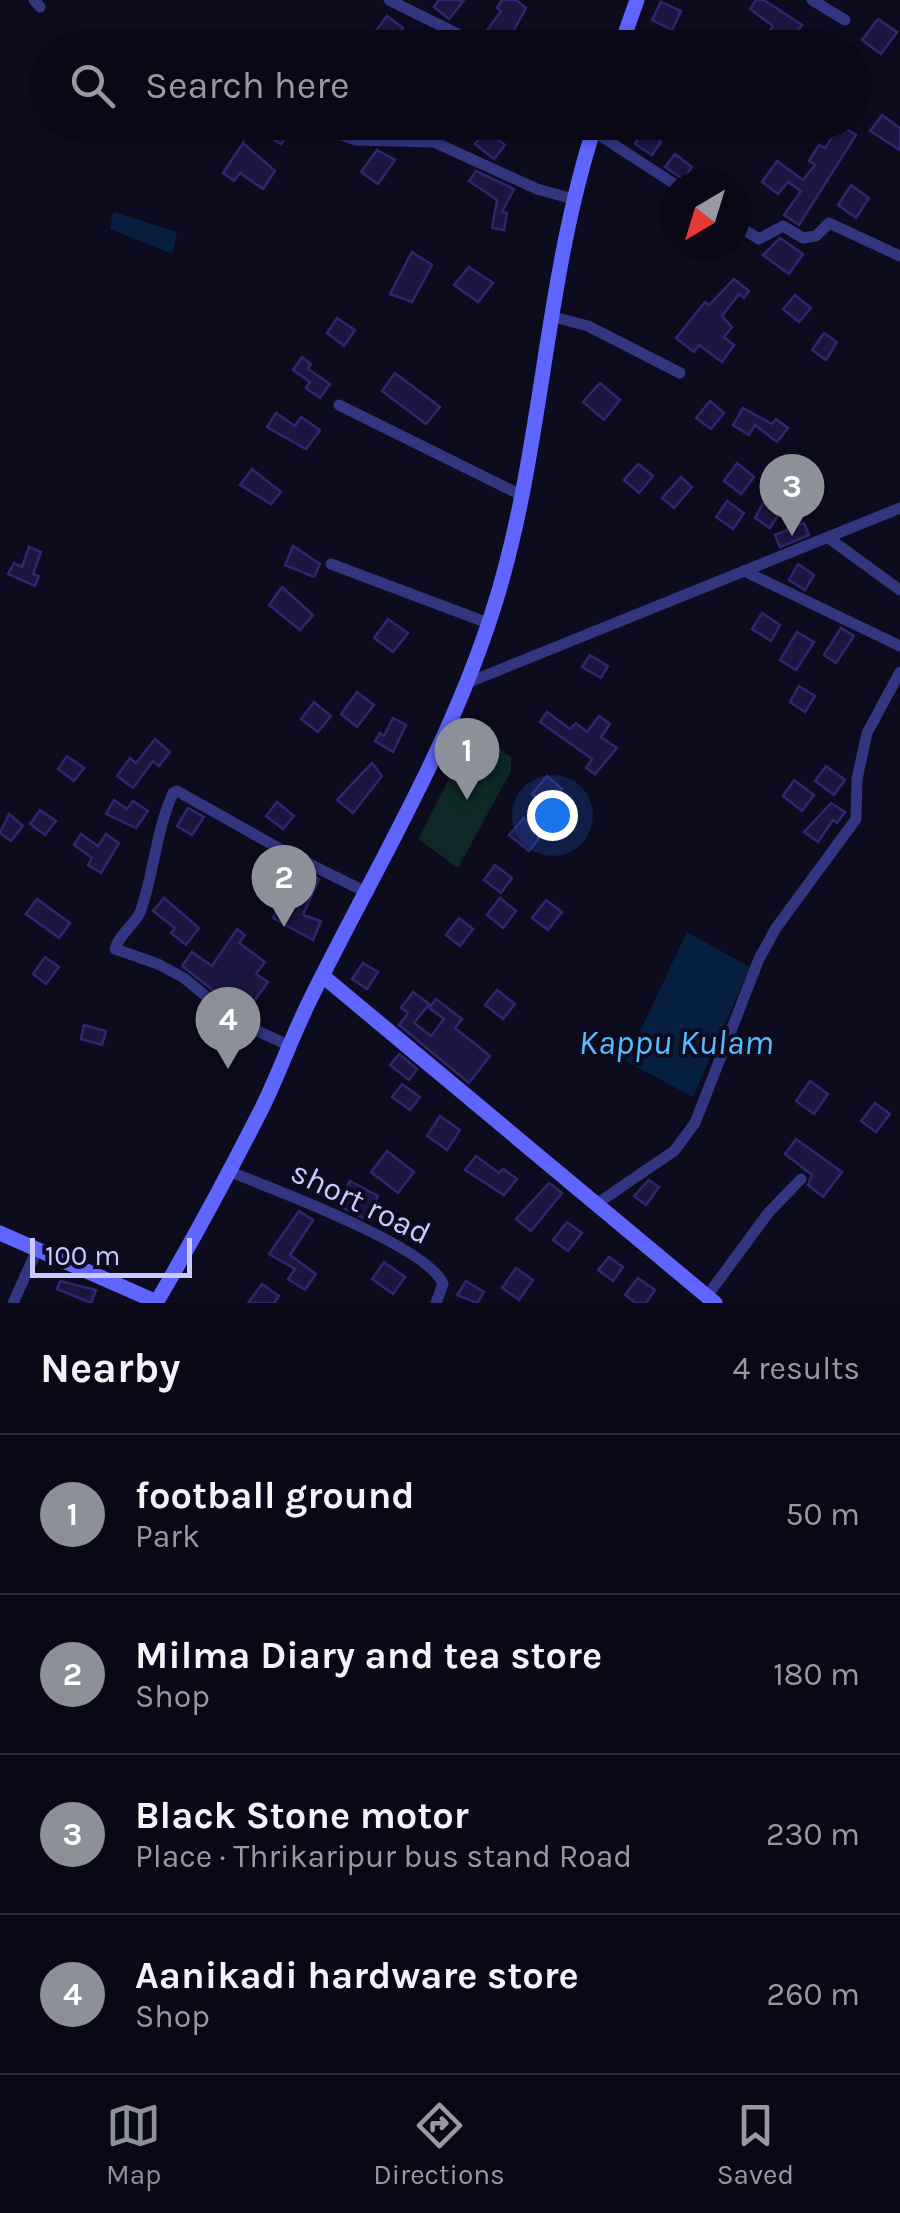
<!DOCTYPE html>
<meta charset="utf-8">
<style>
:root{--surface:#0a0816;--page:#13111f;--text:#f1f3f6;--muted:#999aa1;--line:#2a2935;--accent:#8c9099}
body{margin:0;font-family:Karla,sans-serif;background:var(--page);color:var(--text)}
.compass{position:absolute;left:660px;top:170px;width:90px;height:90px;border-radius:50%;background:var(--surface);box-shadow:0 2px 8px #0004;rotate:218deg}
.scale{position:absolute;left:30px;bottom:25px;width:162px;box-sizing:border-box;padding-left:10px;border:5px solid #cac8ff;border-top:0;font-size:28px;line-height:35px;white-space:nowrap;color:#cac8ff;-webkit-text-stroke:8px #0d0b1e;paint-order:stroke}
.you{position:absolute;left:552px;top:815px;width:35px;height:35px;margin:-25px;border:8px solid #fff;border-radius:50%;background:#1a73e8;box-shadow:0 0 0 15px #1a73e833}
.badge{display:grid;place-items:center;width:65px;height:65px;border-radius:50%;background:var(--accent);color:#fff;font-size:32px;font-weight:700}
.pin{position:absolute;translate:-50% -82px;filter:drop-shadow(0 2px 5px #0008)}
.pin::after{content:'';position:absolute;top:52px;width:35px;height:30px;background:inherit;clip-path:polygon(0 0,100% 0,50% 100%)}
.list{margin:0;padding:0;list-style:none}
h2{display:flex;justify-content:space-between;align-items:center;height:130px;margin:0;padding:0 40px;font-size:42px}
h2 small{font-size:32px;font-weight:400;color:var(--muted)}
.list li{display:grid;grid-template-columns:65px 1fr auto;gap:30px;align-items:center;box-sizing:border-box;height:160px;padding:0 40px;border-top:2px solid var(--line)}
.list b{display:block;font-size:38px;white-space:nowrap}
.list p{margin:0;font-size:32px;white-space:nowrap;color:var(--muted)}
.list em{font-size:32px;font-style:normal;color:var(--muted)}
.icon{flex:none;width:55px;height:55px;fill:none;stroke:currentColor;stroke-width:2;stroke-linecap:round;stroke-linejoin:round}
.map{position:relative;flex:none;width:900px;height:1303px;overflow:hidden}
.search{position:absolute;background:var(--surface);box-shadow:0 2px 8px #0004;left:30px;right:30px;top:30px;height:110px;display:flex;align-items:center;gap:25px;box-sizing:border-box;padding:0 35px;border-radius:55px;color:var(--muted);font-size:38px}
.sheet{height:770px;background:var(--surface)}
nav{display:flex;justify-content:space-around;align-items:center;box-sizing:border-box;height:140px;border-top:2px solid var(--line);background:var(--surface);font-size:28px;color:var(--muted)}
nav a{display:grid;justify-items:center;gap:5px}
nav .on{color:var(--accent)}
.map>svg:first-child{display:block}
.green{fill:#0d2826}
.water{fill:#082040}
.building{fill:#1b1640;stroke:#30266e;stroke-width:2.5}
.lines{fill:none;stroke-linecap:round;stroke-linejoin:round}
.street{stroke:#323580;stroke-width:11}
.secondary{stroke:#5f65ff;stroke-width:15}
.labels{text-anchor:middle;stroke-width:8;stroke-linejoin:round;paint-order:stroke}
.street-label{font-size:32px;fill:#cac8ff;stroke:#0d0b1e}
.water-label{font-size:35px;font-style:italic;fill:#56bcff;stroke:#0d0b1e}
</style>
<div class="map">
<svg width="900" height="1303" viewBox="0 0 900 1303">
<rect width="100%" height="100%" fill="#0d0b1e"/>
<!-- green -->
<path class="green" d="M475,729L511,757V771L458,868L418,839Z"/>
<!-- water -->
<g class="water">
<path d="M113,212L177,232L172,254L110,229Z"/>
<path d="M687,932L750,967L693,1097L626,1061Z"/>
</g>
<!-- building -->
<g class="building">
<path d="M439,0H464L449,19L434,7Z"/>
<path d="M502,0H516L526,8L504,48H498L483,36L501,11L497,8Z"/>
<path d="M756,0H764L802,25L795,33L816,48H778L765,37L773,26L750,9Z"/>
<path d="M661,2L681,11L672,30L652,20Z"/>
<path d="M387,16L403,28L389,48L372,36Z"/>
<path d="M878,19L897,32L881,54L862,40Z"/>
<path d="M882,115L900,128V150L870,131Z"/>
<path d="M240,122H288L293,126L281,144L255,127L244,140L233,130Z"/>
<path d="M840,125L856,135L799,225L784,215L801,191L788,182L778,194L762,182L777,161L803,180L815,165L809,161L819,145L825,148Z"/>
<path d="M486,130L505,145L494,159L475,144Z"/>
<path d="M644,130L661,142L652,155L635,144Z"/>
<path d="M243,143L275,171L263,189L240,173L234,181L223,173Z"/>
<path d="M377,150L395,160L378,184L361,172Z"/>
<path d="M675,154L692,167L683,179L665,167Z"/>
<path d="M476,171L514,189L502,212L507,213L504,230L492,228L497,200L469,181Z"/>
<path d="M851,185L869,198L856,218L838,205Z"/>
<path d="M780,238L803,254L789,274L763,255Z"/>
<path d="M412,252L432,265L412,302L390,294Z"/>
<path d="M469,267L493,283L478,302L454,285Z"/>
<path d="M734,279L749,291L744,298L739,294L722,316L732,327L724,337L734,345L722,362L699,345L694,352L676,338L705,302L709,305Z"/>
<path d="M795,295L811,308L799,322L783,309Z"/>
<path d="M337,318L355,330L344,346L327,333Z"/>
<path d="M824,333L837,342L826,360L812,350Z"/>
<path d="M302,357L311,364L308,369L330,384L320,398L306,388L310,382L293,370Z"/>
<path d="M395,373L440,407L426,424L382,391Z"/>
<path d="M600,383L620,400L604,420L583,402Z"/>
<path d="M710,401L724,413L711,429L696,418Z"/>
<path d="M743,408L772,424L776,419L788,428L777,442L755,425L749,435L733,425Z"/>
<path d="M276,413L295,426L301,417L320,430L306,449L267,427Z"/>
<path d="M737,463L754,477L741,494L724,481Z"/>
<path d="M638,464L653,476L639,493L624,480Z"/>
<path d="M252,469L281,492L271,504L240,485Z"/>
<path d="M780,471L798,483L770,528L755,518Z"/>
<path d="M681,477L692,487L674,508L662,498Z"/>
<path d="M727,501L744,513L733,529L716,517Z"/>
<path d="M804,523L809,535L780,547L775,535Z"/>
<path d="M293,546L320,564L314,577L285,565Z"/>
<path d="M29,547L41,552L33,574L39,576L35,586L8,574L14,563L22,567Z"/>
<path d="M798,564L814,575L805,590L789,580Z"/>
<path d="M282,587L313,615L300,630L269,605Z"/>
<path d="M762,613L780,625L771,641L752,629Z"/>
<path d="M388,619L408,633L393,652L374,638Z"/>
<path d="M841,628L854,636L836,663L824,655Z"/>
<path d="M797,632L814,642L796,670L780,660Z"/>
<path d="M590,655L608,666L601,678L582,667Z"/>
<path d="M799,686L815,696L805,712L790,702Z"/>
<path d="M357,692L374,705L357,727L341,714Z"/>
<path d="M314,702L331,716L318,732L301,719Z"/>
<path d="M547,712L570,729L576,723L587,732L599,716L610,724L601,737L617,748L595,774L586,768L592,759L540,722Z"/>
<path d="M393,718L406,725L393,752L375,741L380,733L384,736Z"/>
<path d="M155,739L170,752L159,766L153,761L133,788L117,776L130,758L136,763Z"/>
<path d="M67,756L84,768L74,781L58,769Z"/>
<path d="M372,763L382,776L353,813L337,800Z"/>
<path d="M826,766L845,780L834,795L815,781Z"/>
<path d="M547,776L562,789L547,807L532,794Z"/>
<path d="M794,780L814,795L802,811L783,796Z"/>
<path d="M114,800L127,809L133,801L148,811L136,828L106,814Z"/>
<path d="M277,802L294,816L283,829L266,816Z"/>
<path d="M831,803L845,812L837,823L833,820L818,842L804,832Z"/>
<path d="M188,808L204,817L192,835L177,826Z"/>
<path d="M40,810L56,821L45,835L30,824Z"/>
<path d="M9,814L23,826L11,841L0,833Z"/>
<path d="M524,818L543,833L529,851L509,835Z"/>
<path d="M81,834L98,846L106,834L119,843L101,873L88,865L92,858L74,845Z"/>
<path d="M495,865L512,878L501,893L484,880Z"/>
<path d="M300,870L319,879L303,915L321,921L313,940L273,918Z"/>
<path d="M164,898L199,928L186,945L171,933L175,928L153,911Z"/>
<path d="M500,898L516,911L503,928L487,915Z"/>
<path d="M37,899L70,923L59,938L26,914Z"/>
<path d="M546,900L562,912L548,930L532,918Z"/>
<path d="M459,918L473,929L460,946L446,935Z"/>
<path d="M237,929L245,935L239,943L265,962L256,974L268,982L252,1004L241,996L234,1007L182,966L192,952L212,966Z"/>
<path d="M45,957L59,967L46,984L33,974Z"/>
<path d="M363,963L378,972L367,989L352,979Z"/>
<path d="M497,990L515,1004L503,1019L485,1005Z"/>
<path d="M413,992L429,1004L414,1023L431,1036L444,1019L429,1008L436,999L462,1019L455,1028L490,1056L469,1083L399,1025L408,1013L401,1008Z"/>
<path d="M84,1025L106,1031L102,1045L81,1039Z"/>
<path d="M399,1054L417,1069L409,1080L390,1065Z"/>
<path d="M810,1081L828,1094L814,1114L796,1101Z"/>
<path d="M402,1084L420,1097L410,1110L392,1097Z"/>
<path d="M875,1103L890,1114L876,1132L861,1121Z"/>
<path d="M440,1116L460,1130L447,1150L427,1136Z"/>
<path d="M796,1139L842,1172L823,1197L808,1185L812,1175L785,1154Z"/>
<path d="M387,1151L414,1172L398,1193L371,1172Z"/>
<path d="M476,1156L499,1173L503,1169L517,1179L504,1195L465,1170Z"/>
<path d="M649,1180L659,1187L646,1205L634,1196Z"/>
<path d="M350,1181L378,1196L366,1219L337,1205Z"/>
<path d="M549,1183L562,1193L531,1231L516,1219Z"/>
<path d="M299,1211L313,1220L290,1255L316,1274L305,1290L288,1279L295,1269L269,1254Z"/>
<path d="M567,1222L582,1233L568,1251L553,1240Z"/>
<path d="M609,1257L623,1267L613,1281L598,1270Z"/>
<path d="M384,1262L405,1277L393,1294L372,1279Z"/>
<path d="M516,1268L533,1280L519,1300L502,1288Z"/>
<path d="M638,1278L655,1290L646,1303H636L625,1295Z"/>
<path d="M60,1281L96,1290L91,1303L57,1289Z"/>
<path d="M466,1281L484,1292L477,1303L457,1295Z"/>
<path d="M262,1284L279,1296L274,1303H248Z"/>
</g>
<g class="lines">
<!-- street -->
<g class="street">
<path d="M34,0L40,7"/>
<path d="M389,0L486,48"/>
<path d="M812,0L845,20"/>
<path d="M306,122L356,140L434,142L537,189L573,199"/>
<path d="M593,131L676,185"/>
<path d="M735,224L759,239L783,226L803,238L816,236L829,223L900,256"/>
<path d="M550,316L588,326L680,373"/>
<path d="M339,405L521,495"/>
<path d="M830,539L900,590"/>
<path d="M331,564L488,623"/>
<path d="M744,571L900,646"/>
<path d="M467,683L900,508"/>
<path d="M290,1046L236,1021L184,978L158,964L115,949C120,932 135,926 141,910C154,872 156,831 173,793L177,791L291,855L368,893"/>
<path d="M228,1171C268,1187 430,1247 443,1284L436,1303"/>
<path d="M595,1205L674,1151L695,1123L759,959L776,928L856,819L857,779L867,733L900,672"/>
<path d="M707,1296L769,1212L801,1179"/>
<path d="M13,1303L37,1250"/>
</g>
<!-- secondary -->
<g class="secondary">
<path d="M620,48L637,0"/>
<path d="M324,977L715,1303"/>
<path d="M0,1233L157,1302"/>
<path d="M156,1303C193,1240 228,1175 261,1110C279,1074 292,1036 310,1000C374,871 449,748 493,610C544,451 543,282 596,122"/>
</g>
</g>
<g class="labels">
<!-- street labels -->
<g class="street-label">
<text transform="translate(361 1202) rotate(26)" y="11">short road</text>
</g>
<!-- water labels -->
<g class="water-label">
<text x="676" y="1054">Kappu Kulam</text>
</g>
</g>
</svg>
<svg class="compass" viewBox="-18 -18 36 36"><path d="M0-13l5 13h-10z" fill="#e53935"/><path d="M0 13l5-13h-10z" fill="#999aa1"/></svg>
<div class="scale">100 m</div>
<div class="you"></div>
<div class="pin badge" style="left:467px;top:800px">1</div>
<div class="pin badge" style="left:284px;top:927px">2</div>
<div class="pin badge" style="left:792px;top:536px">3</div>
<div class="pin badge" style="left:228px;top:1069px">4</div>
<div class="search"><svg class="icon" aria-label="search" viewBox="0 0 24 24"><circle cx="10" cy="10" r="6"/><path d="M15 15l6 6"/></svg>Search here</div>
</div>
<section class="sheet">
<h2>Nearby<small>4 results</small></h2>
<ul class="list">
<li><span class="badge">1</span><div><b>football ground</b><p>Park</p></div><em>50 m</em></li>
<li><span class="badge">2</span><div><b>Milma Diary and tea store</b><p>Shop</p></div><em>180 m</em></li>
<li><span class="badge">3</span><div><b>Black Stone motor</b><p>Place · Thrikaripur bus stand Road</p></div><em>230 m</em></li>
<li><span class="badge">4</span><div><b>Aanikadi hardware store</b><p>Shop</p></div><em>260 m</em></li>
</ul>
</section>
<nav>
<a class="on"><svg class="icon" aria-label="map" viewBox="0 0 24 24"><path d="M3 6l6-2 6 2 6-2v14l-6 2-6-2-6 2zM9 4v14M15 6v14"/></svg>Map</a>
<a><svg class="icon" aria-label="directions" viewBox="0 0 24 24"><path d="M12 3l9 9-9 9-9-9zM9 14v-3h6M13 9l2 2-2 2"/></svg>Directions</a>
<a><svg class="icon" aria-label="saved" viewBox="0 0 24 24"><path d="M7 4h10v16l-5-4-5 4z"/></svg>Saved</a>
</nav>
